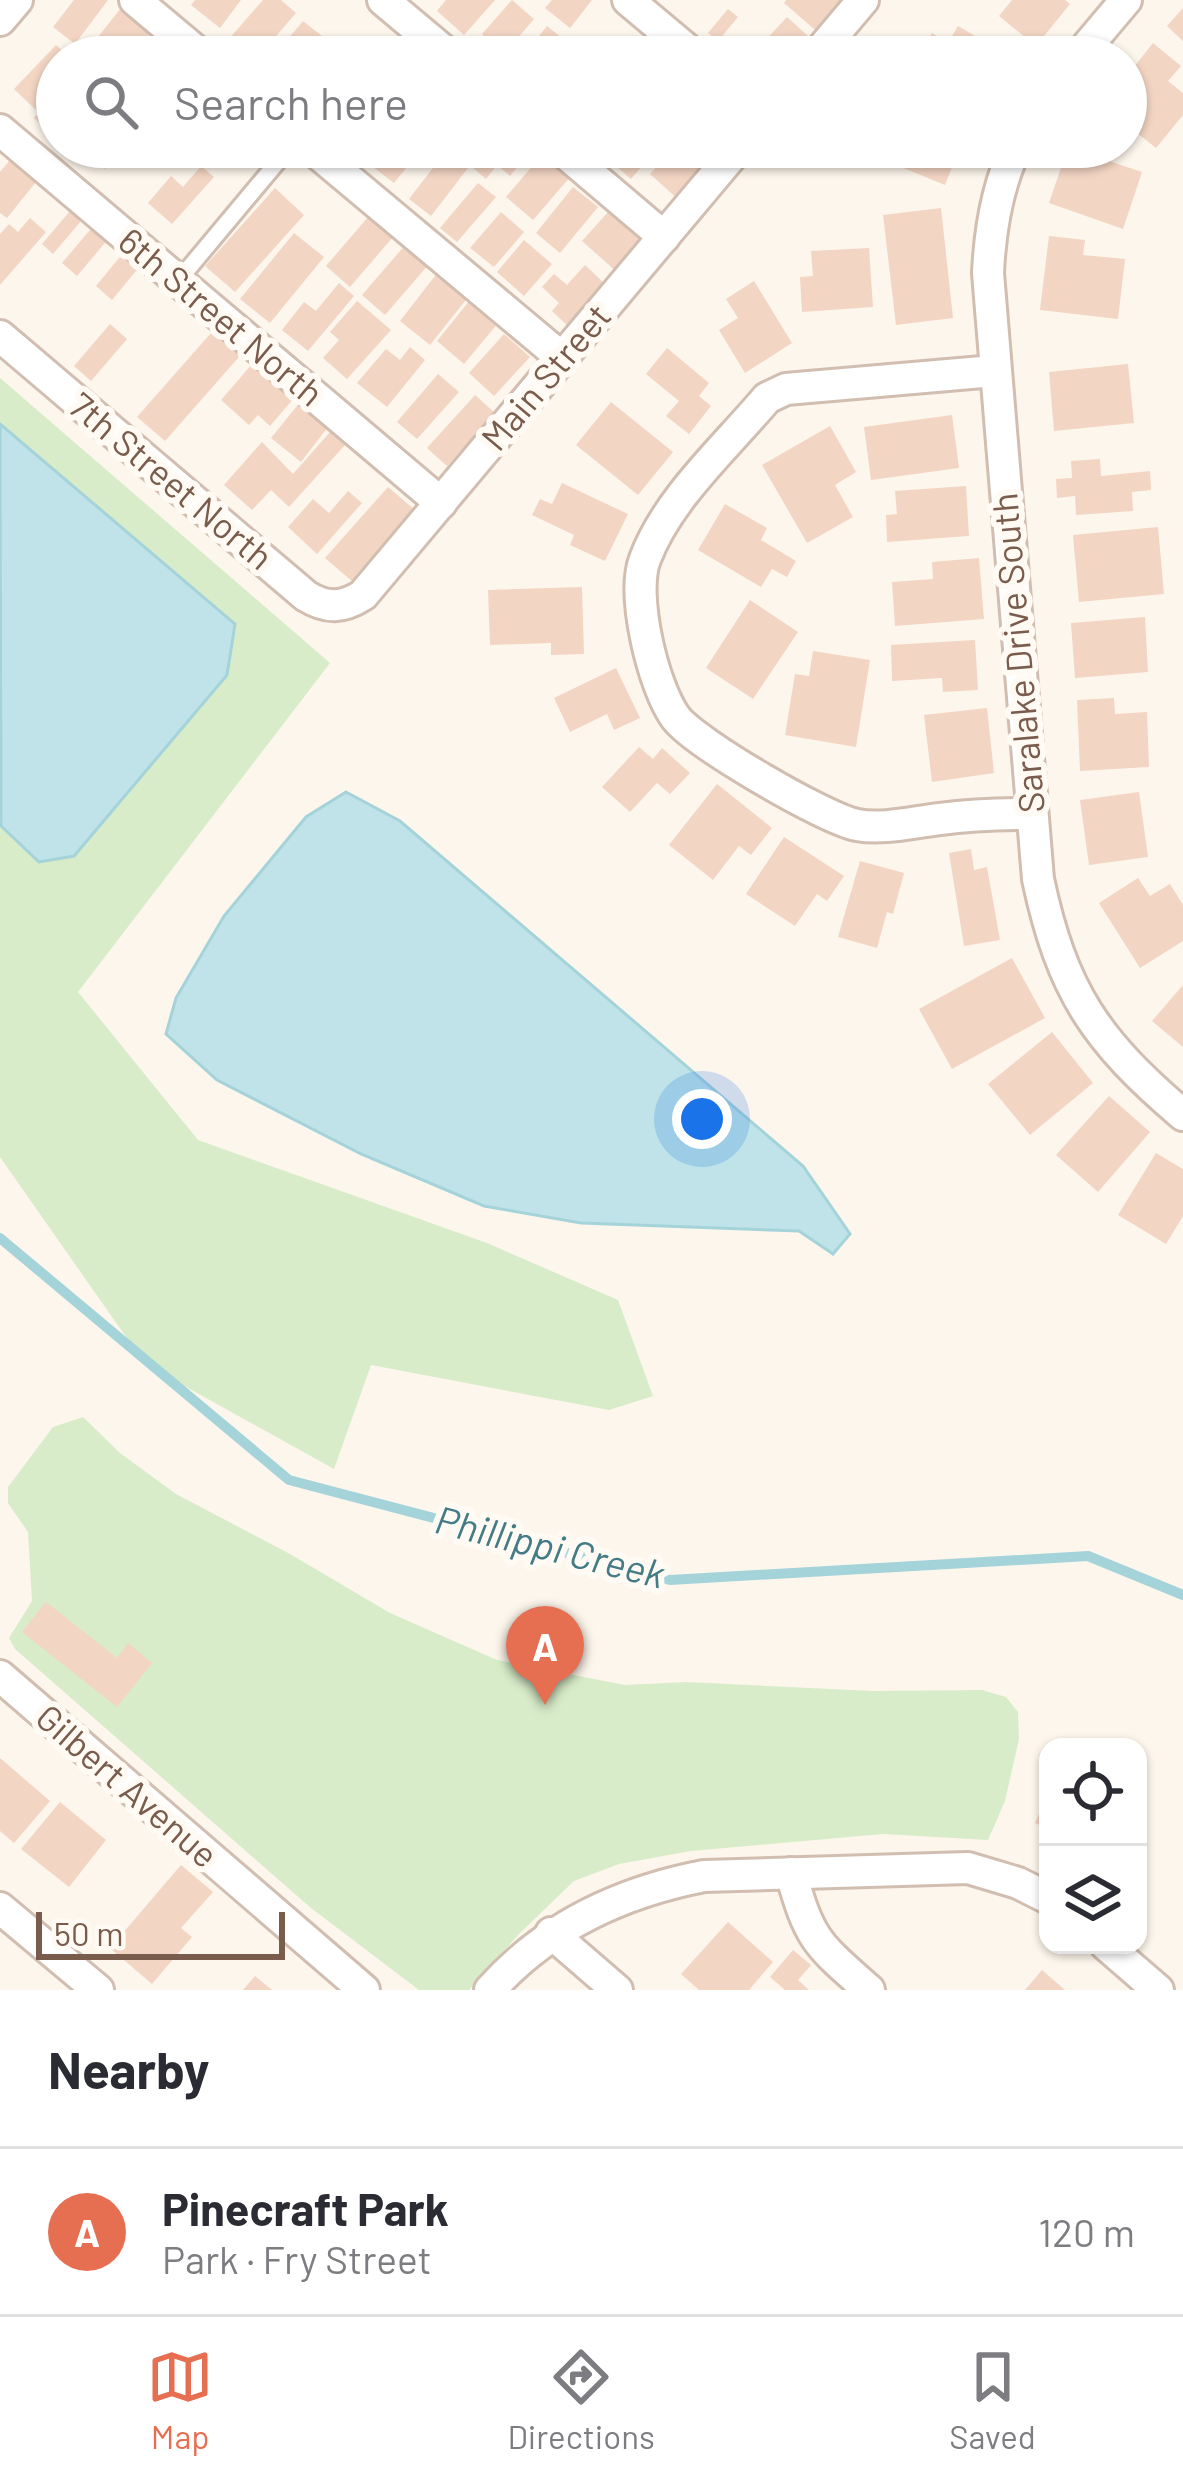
<!DOCTYPE html>
<meta charset="utf-8">
<style>
:root{--surface:#fff;--page:#f2f2f3;--text:#2b2b33;--muted:#7c7c81;--line:#e1e1e2;--accent:#e76f51}
body{margin:0;font-family:Barlow,sans-serif;background:var(--page);color:var(--text)}
.controls{position:absolute;right:36px;bottom:36px;display:grid;overflow:hidden;border-radius:24px;box-shadow:0 3px 9px #0004}
.controls button{width:108px;height:108px;display:grid;place-items:center;padding:0;border:0;border-bottom:3px solid var(--line);background:var(--surface);color:var(--text);font:60px sans-serif}
.scale{position:absolute;left:36px;bottom:30px;width:249px;box-sizing:border-box;padding-left:12px;border:6px solid #7a5c4d;border-top:0;font-size:33px;line-height:42px;white-space:nowrap;color:#7a5c4d;-webkit-text-stroke:9px #fffaf3;paint-order:stroke}
.you{position:absolute;left:702px;top:1119px;width:42px;height:42px;margin:-30px;border:9px solid #fff;border-radius:50%;background:#1a73e8;box-shadow:0 0 0 18px #1a73e833}
.badge{display:grid;place-items:center;width:78px;height:78px;border-radius:50%;background:var(--accent);color:#fff;font-size:39px;font-weight:700}
.pin{position:absolute;translate:-50% -99px;filter:drop-shadow(0 3px 6px #0008)}
.pin::after{content:'';position:absolute;top:63px;width:42px;height:36px;background:inherit;clip-path:polygon(0 0,100% 0,50% 100%)}
.list{margin:0;padding:0;list-style:none}
h2{display:flex;justify-content:space-between;align-items:center;height:156px;margin:0;padding:0 48px;font-size:51px}
h2 small{font-size:39px;font-weight:400;color:var(--muted)}
.list li{display:grid;grid-template-columns:78px 1fr auto;gap:36px;align-items:center;box-sizing:border-box;height:168px;padding:0 48px;border-top:3px solid var(--line)}
.list b{display:block;font-size:45px;white-space:nowrap}
.list p{margin:0;font-size:39px;white-space:nowrap;color:var(--muted)}
.list em{font-size:39px;font-style:normal;color:var(--muted)}
.icon{flex:none;width:66px;height:66px;fill:none;stroke:currentColor;stroke-width:2;stroke-linecap:round;stroke-linejoin:round}
.map{position:relative;flex:none;width:1183px;height:1990px;overflow:hidden}
.search{position:absolute;background:var(--surface);box-shadow:0 3px 9px #0004;left:36px;right:36px;top:36px;height:132px;display:flex;align-items:center;gap:30px;box-sizing:border-box;padding:0 42px;border-radius:66px;color:var(--muted);font-size:45px}
.sheet{height:324px;background:var(--surface)}
nav{display:flex;justify-content:space-around;align-items:center;box-sizing:border-box;height:168px;border-top:3px solid var(--line);background:var(--surface);font-size:33px;color:var(--muted)}
nav a{display:grid;justify-items:center;gap:6px}
nav .on{color:var(--accent)}
.map>svg:first-child{display:block}
.green{fill:#d8ecc9}
.water{fill:#bfe3e8;stroke:#a5d3da;stroke-width:3}
.lines{fill:none;stroke-linecap:round;stroke-linejoin:round}
.stream{stroke:#a5d3da;stroke-width:10}
.building{fill:#f3d5c3}
.service-casing{stroke:#d1beb0;stroke-width:21}
.minor-casing{stroke:#d1beb0;stroke-width:36}
.service{stroke:#fff;stroke-width:15}
.minor{stroke:#fff;stroke-width:30}
.labels{text-anchor:middle;stroke-width:12;stroke-linejoin:round;paint-order:stroke}
.street-label{font-size:36px;fill:#7a5c4d;stroke:#fffaf3}
.water-label{font-size:39px;font-style:italic;fill:#437c86;stroke:#fffaf3}
</style>
<div class="map">
<svg width="1183" height="1990" viewBox="0 0 1183 1990">
<rect width="100%" height="100%" fill="#fdf6ec"/>
<!-- green -->
<g class="green">
<path d="M0,378L330,663L78,992L198,1140L487,1243L618,1300L653,1396L609,1410L371,1365L334,1469L145,1364L0,1157V723L3,740L74,856L150,763L235,624L0,424Z"/>
<path d="M83,1417L120,1453L176,1494L290,1554L390,1613L497,1660L625,1685L687,1682L872,1691L982,1690L1006,1697L1018,1712L1019,1739L1005,1801L988,1840L883,1834L691,1851L619,1864L574,1881L519,1934L469,1990H419L311,1908L15,1649L9,1638L32,1601L28,1532L8,1503V1487L53,1427Z"/>
</g>
<!-- water -->
<g class="water">
<path d="M0,424L235,624L227,675L74,856L39,862L1,826Z"/>
<path d="M346,792L400,821L803,1166L850,1234L833,1254L799,1231L581,1223L484,1206L361,1154L217,1080L166,1034L176,998L224,916L306,817Z"/>
</g>
<g class="lines">
<!-- stream -->
<path class="stream" d="M0,1238L289,1480L670,1580L1088,1556L1183,1595"/>
</g>
<!-- building -->
<g class="building">
<path d="M74,0H108L75,44L53,27Z"/>
<path d="M195,0H241L220,28L191,5Z"/>
<path d="M263,0H281L296,13L258,57H248L228,40Z"/>
<path d="M446,0H495L464,35L437,11Z"/>
<path d="M512,0L534,19L504,54L482,34Z"/>
<path d="M552,0H592L570,28L545,8Z"/>
<path d="M786,0H851L821,35L784,3Z"/>
<path d="M1012,0H1065L1070,4L1036,46L999,16Z"/>
<path d="M121,8L151,32L131,57H82Z"/>
<path d="M1183,8V41L1167,26Z"/>
<path d="M728,9L738,17L718,41L708,33Z"/>
<path d="M787,17L817,44L805,57H750Z"/>
<path d="M303,21L327,40L314,57H273Z"/>
<path d="M547,26L572,46L562,57H522Z"/>
<path d="M958,26L1011,57H932L921,51L932,33L948,43Z"/>
<path d="M406,31L421,44L409,57H382Z"/>
<path d="M156,38L180,57H140Z"/>
<path d="M347,40L366,57H332Z"/>
<path d="M1153,43L1181,66L1168,81L1183,93V115L1156,148L1126,124V77Z"/>
<path d="M56,45L69,57H57V89L37,111L14,89Z"/>
<path d="M57,92V138L34,118Z"/>
<path d="M79,147H124L105,169Z"/>
<path d="M192,147H234L217,168Z"/>
<path d="M374,147H423L394,183L364,160Z"/>
<path d="M488,147H533L510,176L497,165L486,179L472,167Z"/>
<path d="M608,147H658L631,179L602,154Z"/>
<path d="M674,147H688L709,166L679,200L650,174Z"/>
<path d="M889,147H960L945,185L884,160Z"/>
<path d="M1068,147H1104L1100,158L1142,172L1123,229L1049,203Z"/>
<path d="M446,151L468,168L431,216L409,199Z"/>
<path d="M544,152L571,176L533,220L506,197Z"/>
<path d="M10,160L36,182L7,218L0,213V172Z"/>
<path d="M201,166L214,177L172,224L148,203L171,176L183,187Z"/>
<path d="M478,183L496,197L457,242L440,228Z"/>
<path d="M573,187L598,207L560,253L536,233Z"/>
<path d="M275,188L304,215L235,292L205,266Z"/>
<path d="M76,204L87,214L53,254L42,244Z"/>
<path d="M941,208L953,318L896,325L883,215Z"/>
<path d="M609,211L644,242L618,273L582,241Z"/>
<path d="M501,212L524,232L494,267L470,248Z"/>
<path d="M369,216L393,237L350,287L326,266Z"/>
<path d="M30,218L46,232L0,285V234L9,224L18,232Z"/>
<path d="M95,224L110,237L77,276L62,263Z"/>
<path d="M294,233L324,257L270,323L240,299Z"/>
<path d="M1049,236L1085,240L1083,255L1125,259L1118,319L1040,310Z"/>
<path d="M524,240L552,264L524,296L497,272Z"/>
<path d="M406,244L429,264L385,315L362,295Z"/>
<path d="M869,248L873,307L802,312L800,277L813,276L811,251Z"/>
<path d="M124,252L140,266L112,300L96,286Z"/>
<path d="M585,265L606,285L569,327L552,311L559,303L542,287L554,274L567,285Z"/>
<path d="M438,272L469,296L430,345L400,321Z"/>
<path d="M754,281L792,343L745,373L719,330L738,318L726,299Z"/>
<path d="M339,283L354,296L308,351L282,330L304,302L316,311Z"/>
<path d="M470,300L498,323L464,364L437,341Z"/>
<path d="M357,301L391,330L347,379L323,358L339,340L330,332Z"/>
<path d="M110,324L127,339L91,381L74,366Z"/>
<path d="M218,325L246,349L165,441L137,417Z"/>
<path d="M504,334L530,357L494,396L469,373Z"/>
<path d="M410,347L425,360L387,407L357,383L386,349L400,360Z"/>
<path d="M667,348L709,383L699,396L711,406L689,434L666,416L679,401L646,374Z"/>
<path d="M260,355L301,390L270,426L258,415L249,425L221,400Z"/>
<path d="M1128,364L1134,423L1054,431L1049,372Z"/>
<path d="M438,374L459,392L417,439L397,422Z"/>
<path d="M475,395L495,413L447,466L427,448Z"/>
<path d="M305,396L334,419L301,462L271,438Z"/>
<path d="M611,402L673,452L638,495L576,445Z"/>
<path d="M952,415L959,468L871,480L864,427Z"/>
<path d="M830,426L856,472L835,485L853,517L807,543L762,465Z"/>
<path d="M330,432L345,445L289,507L271,490L252,510L224,485L262,442L293,474Z"/>
<path d="M1100,459L1101,476L1150,471L1151,490L1132,492L1133,511L1076,515L1075,496L1057,498L1056,479L1072,478L1071,461Z"/>
<path d="M562,483L628,514L605,561L570,545L574,535L532,515L540,499L552,504Z"/>
<path d="M966,486L969,536L887,542L886,515L897,514L895,491Z"/>
<path d="M388,487L416,511L353,582L325,558Z"/>
<path d="M348,491L362,503L317,554L288,527L313,499L329,513Z"/>
<path d="M725,504L767,528L761,540L796,561L787,577L772,569L761,587L698,550Z"/>
<path d="M1158,527L1164,594L1079,602L1073,535Z"/>
<path d="M979,558L984,619L895,626L892,582L933,579L932,562Z"/>
<path d="M582,587L584,654L551,655V643L490,645L488,590Z"/>
<path d="M750,600L798,632L753,699L706,668Z"/>
<path d="M1145,617L1148,672L1075,678L1071,623Z"/>
<path d="M975,640L978,690L943,692L942,678L892,681L891,645Z"/>
<path d="M813,651L870,660L856,747L785,735L795,674L809,676Z"/>
<path d="M616,668L640,718L614,730L607,714L570,732L554,698Z"/>
<path d="M1114,698L1115,714L1147,712L1149,767L1080,771L1077,700Z"/>
<path d="M987,708L994,773L932,782L924,715Z"/>
<path d="M639,747L653,759L662,748L690,773L670,794L657,783L630,812L602,787Z"/>
<path d="M717,784L772,828L751,855L739,846L713,880L669,845Z"/>
<path d="M1139,792L1148,857L1089,865L1080,800Z"/>
<path d="M784,837L844,876L827,901L817,894L795,926L746,894Z"/>
<path d="M971,849L974,870L987,867L1000,940L964,946L949,853Z"/>
<path d="M860,861L904,873L893,914L887,912L877,948L838,937Z"/>
<path d="M1138,878L1150,896L1170,884L1183,905V941L1140,968L1099,903Z"/>
<path d="M1012,958L1045,1018L952,1069L919,1009Z"/>
<path d="M1183,985V1047L1152,1021Z"/>
<path d="M1052,1032L1093,1083L1030,1135L988,1084Z"/>
<path d="M1109,1096L1150,1132L1098,1192L1056,1155Z"/>
<path d="M1156,1153L1183,1169V1216L1166,1244L1118,1215Z"/>
<path d="M46,1602L117,1658L128,1643L152,1663L117,1707L22,1632Z"/>
<path d="M0,1758L50,1801L14,1843L0,1831Z"/>
<path d="M1048,1793V1829L1035,1823Z"/>
<path d="M60,1802L106,1840L69,1887L21,1849Z"/>
<path d="M181,1865L213,1892L181,1928L192,1937L152,1984L110,1948Z"/>
<path d="M728,1922L773,1962L749,1990H699L681,1974Z"/>
<path d="M793,1950L811,1965L798,1980L809,1990H785L770,1977Z"/>
<path d="M1042,1970L1065,1990H1025Z"/>
<path d="M255,1976L272,1990H243Z"/>
</g>
<g class="lines">
<!-- service casing -->
<g class="service-casing">
<path id="service" d="M178,281L290,147"/>
</g>
<!-- minor casing -->
<g class="minor-casing">
<g id="minor">
<path d="M135,0L203,57"/>
<path d="M383,0L451,57"/>
<path d="M628,0L696,57"/>
<path d="M0,20L17,0"/>
<path d="M815,57L863,0"/>
<path d="M1078,57L1126,0"/>
<path d="M0,130L441,503"/>
<path d="M310,147L561,357"/>
<path d="M558,147L664,237"/>
<path d="M1016,147C997,186 990,230 988,273L1038,879C1062,992 1096,1041 1183,1115"/>
<path d="M0,336L306,596C327,609 343,608 363,595L739,147"/>
<path d="M994,371L786,389L767,398C725,448 668,498 645,559C631,595 653,687 676,718C695,743 825,819 857,825C883,830 913,822 940,819C970,815 1000,814 1031,814"/>
<path d="M0,1676L364,1990"/>
<path d="M791,1873C810,1941 817,1944 869,1990"/>
<path d="M0,1908L98,1990"/>
<path d="M551,1933L617,1990"/>
<path d="M1106,1945L1158,1990"/>
<path d="M490,1990C547,1926 621,1892 704,1876L968,1868L1018,1883L1048,1898"/>
</g>
</g>
<!-- service -->
<use href="#service" class="service"/>
<!-- minor -->
<use href="#minor" class="minor"/>
</g>
<g class="labels">
<!-- street labels -->
<g class="street-label">
<text transform="translate(221 317) rotate(40)" y="13">6th Street North</text>
<text transform="translate(546 377) rotate(-50)" y="13">Main Street</text>
<text transform="translate(171 481) rotate(40)" y="13">7th Street North</text>
<text transform="translate(1018 653) rotate(-95)" y="13">Saralake Drive South</text>
<text transform="translate(127 1786) rotate(41)" y="13">Gilbert Avenue</text>
</g>
<!-- water labels -->
<g class="water-label">
<text transform="translate(550 1547) rotate(14)" y="14">Phillippi Creek</text>
</g>
</g>
</svg>
<div class="controls">
<button><svg class="icon" aria-label="locate" viewBox="0 0 24 24"><circle cx="12" cy="12" r="6"/><path d="M12 2v4M12 18v4M2 12h4M18 12h4"/></svg></button>
<button><svg class="icon" aria-label="layers" viewBox="0 0 24 24"><path d="M12 4l9 5-9 5-9-5zM3 14l9 5 9-5"/></svg></button>
</div>
<div class="scale">50 m</div>
<div class="you"></div>
<div class="pin badge" style="left:545px;top:1705px">A</div>
<div class="search"><svg class="icon" aria-label="search" viewBox="0 0 24 24"><circle cx="10" cy="10" r="6"/><path d="M15 15l6 6"/></svg>Search here</div>
</div>
<section class="sheet">
<h2>Nearby<small></small></h2>
<ul class="list">
<li><span class="badge">A</span><div><b>Pinecraft Park</b><p>Park · Fry Street</p></div><em>120 m</em></li>
</ul>
</section>
<nav>
<a class="on"><svg class="icon" aria-label="map" viewBox="0 0 24 24"><path d="M3 6l6-2 6 2 6-2v14l-6 2-6-2-6 2zM9 4v14M15 6v14"/></svg>Map</a>
<a><svg class="icon" aria-label="directions" viewBox="0 0 24 24"><path d="M12 3l9 9-9 9-9-9zM9 14v-3h6M13 9l2 2-2 2"/></svg>Directions</a>
<a><svg class="icon" aria-label="saved" viewBox="0 0 24 24"><path d="M7 4h10v16l-5-4-5 4z"/></svg>Saved</a>
</nav>
